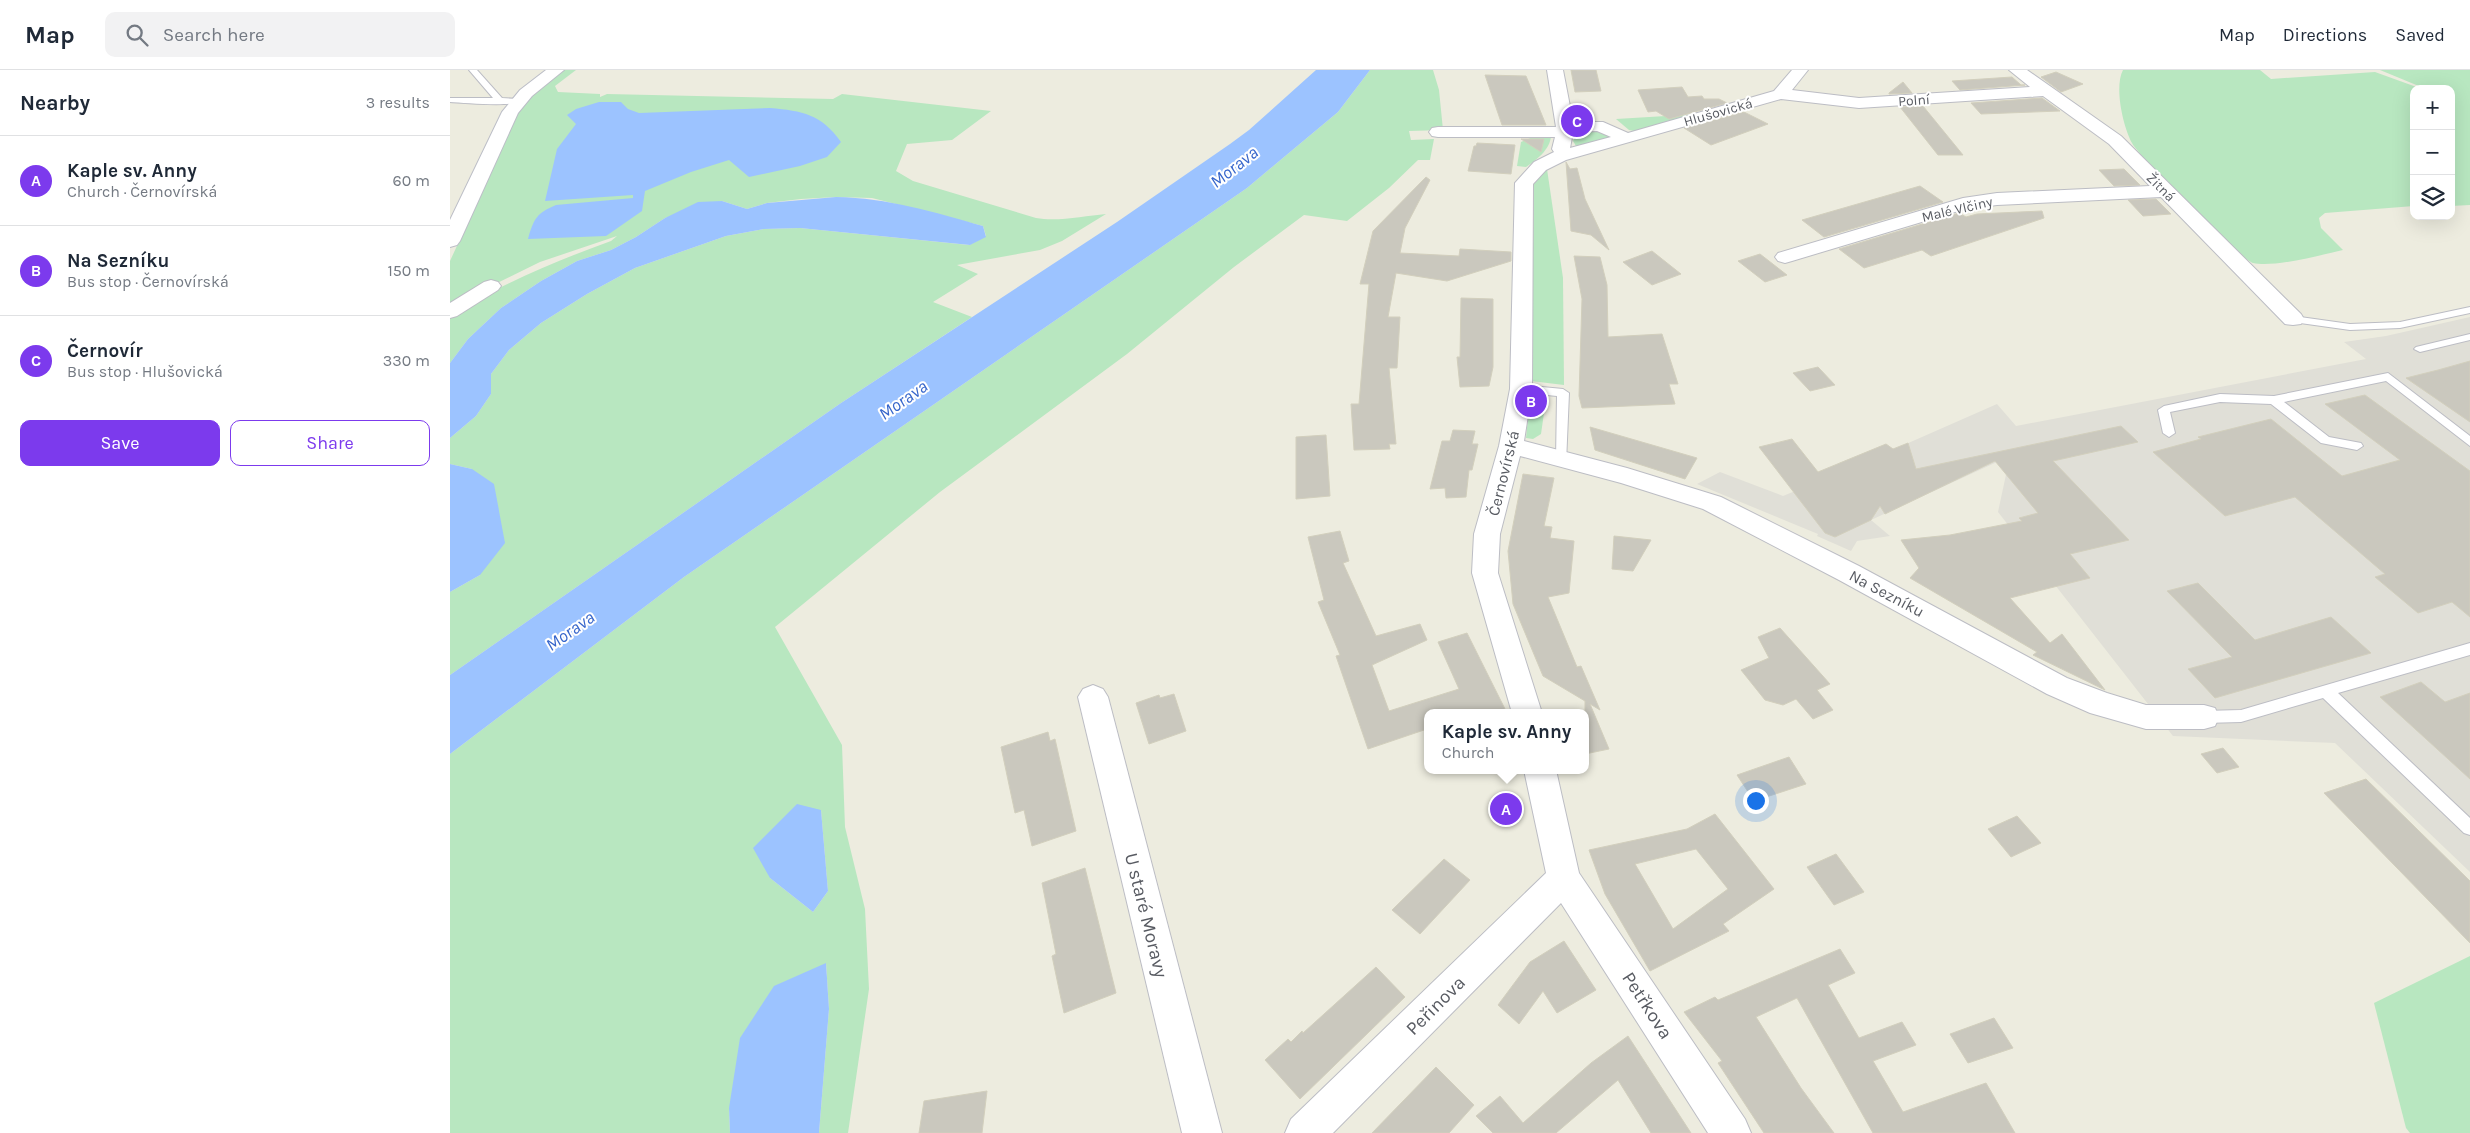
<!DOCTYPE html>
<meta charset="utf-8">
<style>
:root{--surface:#fff;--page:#f2f2f3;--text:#1f2937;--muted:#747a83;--line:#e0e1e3;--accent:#7c3aed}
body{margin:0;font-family:Karla,sans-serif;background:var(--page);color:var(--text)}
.controls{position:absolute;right:15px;top:15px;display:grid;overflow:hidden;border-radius:10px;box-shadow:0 5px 20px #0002}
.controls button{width:45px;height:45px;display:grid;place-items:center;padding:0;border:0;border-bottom:1px solid var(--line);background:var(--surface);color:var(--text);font:25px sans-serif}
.you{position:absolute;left:1305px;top:730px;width:18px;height:18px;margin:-12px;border:4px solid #fff;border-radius:50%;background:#1a73e8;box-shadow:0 0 0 8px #1a73e833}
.badge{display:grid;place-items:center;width:32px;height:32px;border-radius:50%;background:var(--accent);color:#fff;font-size:16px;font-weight:700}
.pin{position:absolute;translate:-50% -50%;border:2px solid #fff;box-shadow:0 1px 5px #0006}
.popup{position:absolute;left:974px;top:639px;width:165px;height:65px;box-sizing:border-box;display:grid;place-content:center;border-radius:10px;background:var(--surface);filter:drop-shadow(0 1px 4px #0005);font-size:16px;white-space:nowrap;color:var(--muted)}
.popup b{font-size:19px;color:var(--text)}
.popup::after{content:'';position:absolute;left:50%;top:100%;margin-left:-10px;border:10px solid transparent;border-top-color:var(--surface)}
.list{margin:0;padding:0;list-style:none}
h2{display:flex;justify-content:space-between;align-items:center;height:65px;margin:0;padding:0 20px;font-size:21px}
h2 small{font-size:16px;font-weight:400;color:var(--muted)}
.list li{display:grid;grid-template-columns:32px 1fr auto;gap:15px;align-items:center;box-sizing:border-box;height:90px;padding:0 20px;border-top:1px solid var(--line)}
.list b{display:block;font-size:19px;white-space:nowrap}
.list p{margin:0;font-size:16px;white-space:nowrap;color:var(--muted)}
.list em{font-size:16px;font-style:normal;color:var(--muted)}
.actions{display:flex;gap:10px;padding:15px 20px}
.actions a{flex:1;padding:11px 0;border:1px solid var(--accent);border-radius:10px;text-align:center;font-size:18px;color:var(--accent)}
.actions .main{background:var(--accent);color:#fff}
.icon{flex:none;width:28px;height:28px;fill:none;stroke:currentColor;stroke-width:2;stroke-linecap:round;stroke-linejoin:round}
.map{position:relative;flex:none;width:2020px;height:1063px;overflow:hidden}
header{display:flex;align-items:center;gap:30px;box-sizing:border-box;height:70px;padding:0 25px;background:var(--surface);border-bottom:1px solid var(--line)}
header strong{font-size:24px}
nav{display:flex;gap:28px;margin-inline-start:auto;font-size:18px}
.search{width:350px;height:45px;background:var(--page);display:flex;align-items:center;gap:12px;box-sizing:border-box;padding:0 18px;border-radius:10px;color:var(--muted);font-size:19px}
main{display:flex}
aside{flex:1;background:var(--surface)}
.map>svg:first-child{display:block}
.industrial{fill:#e0dfd7}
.green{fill:#b8e7c0;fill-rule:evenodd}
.water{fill:#9cc3ff}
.building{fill:#cac8be;stroke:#d2cfbd;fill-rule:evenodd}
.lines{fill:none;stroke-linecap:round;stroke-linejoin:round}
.service-casing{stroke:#bcbdc4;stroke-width:2}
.minor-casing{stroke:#bcbdc4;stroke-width:2}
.secondary-casing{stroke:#bcbec7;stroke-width:2}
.service{fill:#fff;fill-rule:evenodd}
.minor{fill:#fff;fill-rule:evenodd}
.secondary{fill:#fff;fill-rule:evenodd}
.labels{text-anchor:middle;stroke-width:4;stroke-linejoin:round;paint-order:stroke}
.far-street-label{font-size:14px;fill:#585b62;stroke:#fff}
.street-label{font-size:16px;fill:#585b62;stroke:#fff}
.water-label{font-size:18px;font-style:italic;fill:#3766cb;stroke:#fff}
.near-street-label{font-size:19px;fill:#585b62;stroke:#fff}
</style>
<header>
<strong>Map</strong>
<div class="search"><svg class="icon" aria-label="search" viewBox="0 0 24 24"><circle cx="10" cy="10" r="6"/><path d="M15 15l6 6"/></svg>Search here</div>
<nav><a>Map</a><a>Directions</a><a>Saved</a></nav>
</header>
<main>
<aside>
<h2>Nearby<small>3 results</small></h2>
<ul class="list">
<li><span class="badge">A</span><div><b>Kaple sv. Anny</b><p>Church · Černovírská</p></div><em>60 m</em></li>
<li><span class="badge">B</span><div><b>Na Sezníku</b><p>Bus stop · Černovírská</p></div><em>150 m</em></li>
<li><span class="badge">C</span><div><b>Černovír</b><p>Bus stop · Hlušovická</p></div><em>330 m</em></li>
</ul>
<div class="actions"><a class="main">Save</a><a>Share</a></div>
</aside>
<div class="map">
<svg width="2020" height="1063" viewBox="0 0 2020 1063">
<rect width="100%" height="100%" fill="#edecdf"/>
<!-- industrial -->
<path class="industrial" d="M2020,247V802L1885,673L1723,666L1548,442L1560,386L1421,450L1440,466L1407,471L1401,481L1367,466L1368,464L1247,414L1270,402L1333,426L1396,400L1389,393L1436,374L1443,379L1447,378L1547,334L1566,356L1916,289L1894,272L1936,266Z"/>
<!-- green -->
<g class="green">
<path d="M114,0H126L105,16L108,22L150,24V27L157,24L383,29L392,24L541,41L502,70L457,74L446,101L463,111L586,148C607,152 634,146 656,144L612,171L590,180L507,195L528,204L483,232L522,247L391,333L0,605V522L30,505L22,399L0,394V368L26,346L41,324V304L59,280L91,253L137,224L185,198L276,166L314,159L350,158L519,175L536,166L533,156L422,128L386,127L351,129L317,133L297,139L272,131L215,148L186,167L161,180L127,191L91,211L51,238L18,269L0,293V245C54,213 103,192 161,171L167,166L90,192L41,216L0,242V191L70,39L93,15Z"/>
<path d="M920,0H983L989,20L993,60L959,61L961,70L984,69L980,90H968L939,118L897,151L854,145L784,197L677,284L490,422L325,557L392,675L395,757L415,839L419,919L398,1063H369L379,939L376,893L279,1038L280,1063H0V684L234,507L797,118L888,42ZM371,740L378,821L363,842L320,808Z"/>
<path d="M1673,0H1810L1821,9L1925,2L1972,19H1964V136L1875,143L1869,148L1871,158L1893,180C1871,185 1823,198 1803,193C1790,189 1690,88 1682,73C1673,56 1664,17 1673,0Z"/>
<path d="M1930,0H2020V135L2001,136V19H1976Z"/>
<path d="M1249,44L1184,61L1179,60L1166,49Z"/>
<path d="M1140,58L1162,66C1154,74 1137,77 1126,76L1123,71L1126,64Z"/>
<path d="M1085,66H1101C1100,80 1086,90 1076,97L1067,96L1071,72Z"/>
<path d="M1097,99L1113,208L1114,315L1081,311L1084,113Z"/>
<path d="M1085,325L1096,329L1091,364L1083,369L1076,368L1080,326Z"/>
<path d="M2020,886V1063H1960L1956,1058L1924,933Z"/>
</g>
<!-- water -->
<g class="water">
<path d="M866,0H920L888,42L797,118L234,507L0,684V605L391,333L667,152L780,74L799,60Z"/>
<path d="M149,32H171L178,39L189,43L320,38C353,41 371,44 391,72L377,87L350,96L299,107L279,90L241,102L195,121L192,141L156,166L78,169C84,148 87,143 106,135L183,128V125L95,131L107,79L126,54L117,45L126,39Z"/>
<path d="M386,127C438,128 484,142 533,156L536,167L520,175L350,158L314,159L276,166L185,198L137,224L91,253L59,280L41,304V324L26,346L0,368V293L18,269L51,238L91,211L127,191L161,180L186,167L215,148L248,132L272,131L297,139L317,133Z"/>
<path d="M0,394L22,399L44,414L55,473L30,505L0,522Z"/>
<path d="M347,734L371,740L378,821L363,842L320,808L303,778Z"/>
<path d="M376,893L379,939L369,1063H280L279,1038L290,968L324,916Z"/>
</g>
<!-- building -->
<g class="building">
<path d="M1121,0H1146L1151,21L1125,22Z"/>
<path d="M1606,2L1633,14L1611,22L1591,7Z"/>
<path d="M1035,5L1076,6L1096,55H1052Z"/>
<path d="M1562,7L1571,15H1575L1510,20L1502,11Z"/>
<path d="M1453,12L1462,23L1439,24V23Z"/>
<path d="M1232,17L1238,27L1252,26L1254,29H1269L1277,33L1219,49L1206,41L1198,42L1188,20Z"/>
<path d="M1592,28L1610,41L1531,44L1521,33Z"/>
<path d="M1473,36L1513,85H1488L1450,37Z"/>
<path d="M1294,42L1318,54L1261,75L1234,58Z"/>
<path d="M1071,69H1094L1091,82Z"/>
<path d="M1027,73L1065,75L1061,104L1018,101L1024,76H1026Z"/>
<path d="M1116,92L1120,99L1127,98L1135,129L1159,180L1141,165L1121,161Z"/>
<path d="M1674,99L1690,115L1664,116L1649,100Z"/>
<path d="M976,107L980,110L955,158L950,183L1009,186L1010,179L1061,182V191L997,211L946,203L938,247H950L947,298H939L946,374H939L940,379L904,380L901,334H909L919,214H910L923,161Z"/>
<path d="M1470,116L1493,132L1374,167L1352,150Z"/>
<path d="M1706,129L1721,144L1693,146L1678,130Z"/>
<path d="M1592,141L1594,148L1481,186L1472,180L1414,198L1389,179L1509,143L1516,147L1527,144Z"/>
<path d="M1202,181L1231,204L1202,215L1173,192Z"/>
<path d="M1310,184L1337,205L1315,212L1288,191Z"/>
<path d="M1124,186L1150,187L1157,215L1158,267L1212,264L1228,314H1219L1225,334L1132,338L1129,326L1132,229Z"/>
<path d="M1011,228L1043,229V297L1039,316L1010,317L1007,287H1010Z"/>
<path d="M2020,291V352L1956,308L1988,300Z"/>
<path d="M1368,297L1385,315L1360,321L1343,303Z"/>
<path d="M1915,325L2020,401V547L2002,532L1968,543L1925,507L1935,504L1845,427L1775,446L1703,382L1751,369L1748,367L1821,349L1892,406L1950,390L1875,334Z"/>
<path d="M1671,356L1688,372L1603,391L1679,470L1620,484L1640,508L1560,528L1600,573L1612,564L1655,620L1583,585L1587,582L1460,508L1469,498L1451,470L1500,465L1572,451L1569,448L1588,443L1545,391L1435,444L1430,436L1421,450L1385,467L1375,463L1309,377L1342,369L1368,402L1436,374L1443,379L1458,373L1466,399Z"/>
<path d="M1140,357L1247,388L1235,409L1145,380Z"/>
<path d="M1003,360L1025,361L1022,374H1028L1022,400H1019L1016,427L996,428L995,418L980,419L992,371H1000Z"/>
<path d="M876,365L880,426L846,429V367Z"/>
<path d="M1073,404L1104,408L1094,456L1102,457L1100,468L1124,471L1119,523L1098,527L1127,597L1131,596L1150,640L1140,634L1159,679L1135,684V631L1093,606L1063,534L1058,481Z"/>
<path d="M890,461L899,491L893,493L926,566L970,554L977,570L922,595L939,641L1009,619L988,572L1017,563L1057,643H977V659L918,679L886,586L890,585L868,532L874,530L858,467Z"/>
<path d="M1164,466L1201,470L1183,501L1162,499Z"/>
<path d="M1748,513L1805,570L1881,547L1921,583L1765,628L1738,599L1782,587L1717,521Z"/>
<path d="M1330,558L1380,614L1367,620L1383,640L1363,649L1346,629L1333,635L1315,630L1291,600L1319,588L1308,567Z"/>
<path d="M1971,612L1995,632L2020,623V709L1930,627Z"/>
<path d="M724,624L736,661L699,674L686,633L709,625L710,628Z"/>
<path d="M598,662L600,671L605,669L626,761L582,776L574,740L565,743L551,677Z"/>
<path d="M1773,678L1789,697L1767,703L1751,684Z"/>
<path d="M1339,687L1356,714L1304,731L1287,705Z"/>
<path d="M1916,709L2020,811V873L1874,723Z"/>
<path d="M1265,744L1324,819L1273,854L1279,861L1200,901L1155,824L1139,780L1237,759ZM1246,779L1278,819L1223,859L1185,794Z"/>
<path d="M1567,746L1591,773L1561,787L1538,759Z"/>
<path d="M1386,784L1414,822L1384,835L1357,797Z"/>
<path d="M994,789L1020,810L970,864L942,840Z"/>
<path d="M635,798L666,923L614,943L602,886L606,884L592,813Z"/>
<path d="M1114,871L1146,920L1107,943L1093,921L1069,954L1048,935L1080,892Z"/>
<path d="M1390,879L1405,903L1378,915L1409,968L1452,952L1466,975L1423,991L1453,1042L1536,1013L1565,1063H1423L1347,928L1306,947L1351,1018L1384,1063H1314L1268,993L1272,991L1234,942L1265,927L1268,930Z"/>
<path d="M926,897L955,927L850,1029L815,990L838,969L841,972L852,961L853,963Z"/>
<path d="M1544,948L1563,978L1518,993L1500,964Z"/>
<path d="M1178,966L1241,1063H1201L1168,1010L1106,1063H1043L1026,1046L1050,1026L1073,1053L1141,993Z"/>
<path d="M986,997L1024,1035L999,1063H922Z"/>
<path d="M537,1021L532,1063H469L474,1031Z"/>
</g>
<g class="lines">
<!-- service casing -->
<g class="service-casing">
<g id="service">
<path d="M19,0H27L52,28L68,29L72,31C64,37 14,33 0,32V28H43Z"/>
<path d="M2020,237V243L1950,258L1900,260L1843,252L1838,249L1843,246L1900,254L1950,252Z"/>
<path d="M2020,264V270L1970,282L1964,279L1966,277Z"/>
<path d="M1938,303L2020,366V376L1936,311L1834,332L1879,367L1911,373L1913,376L1907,380L1871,373L1821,334L1770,332L1720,342L1725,363L1719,367L1713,363L1708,340L1714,336L1770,324L1824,326Z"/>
<path d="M1071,315L1113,319L1119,323L1116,393L1112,394L1106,390L1107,326L1067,322L1065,319Z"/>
<path d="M2020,573V585L1888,623L2020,748V765L2014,763L1873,628L1791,652L1754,653L1749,651L1746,647L1749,643L1754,641L1791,640Z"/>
</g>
</g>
<!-- minor casing -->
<g class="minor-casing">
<g id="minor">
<path d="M1097,0H1113L1123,52H1153L1178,63L1324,21L1342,0H1358L1342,20L1409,28L1580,17L1559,0H1577L1671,66L1851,244L1854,249L1851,254L1843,255L1835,254L1711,127L1547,135L1515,139L1342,191L1335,193L1328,191L1325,187L1328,183L1513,128L1547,123L1700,116L1659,74L1593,26L1409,38L1331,29L1116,90L1096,100L1083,114L1082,319L1074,371L1177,398L1271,427L1409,496L1617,608L1657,623L1696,635H1754L1765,638L1769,647L1765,656L1754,659H1696L1640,643L1597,624L1389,510L1253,439L1171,413L1070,386L1050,464L1048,503L1092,643H1062L1022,503L1024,464L1049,376L1060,319L1065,113L1084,92L1104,82L1102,79L1105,67H988L982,66L979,62L982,58L988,57H1106ZM1147,61L1161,67L1120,78L1123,62Z"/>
<path d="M41,210L48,212L51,216L48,220L7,246L0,248V233L34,212Z"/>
<path d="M643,615L653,619L658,627L772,1063H732L628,627L633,619Z"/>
<path d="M1074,700H1106L1129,803L1295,1049L1301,1063H1258L1111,833L883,1063H835L841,1049L1096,803Z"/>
</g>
</g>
<!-- secondary casing -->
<g class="secondary-casing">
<path id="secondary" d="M96,0H114L82,26L68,43L10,171L7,175L0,177V150L52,42L70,20Z"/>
</g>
<!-- service -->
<use href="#service" class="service"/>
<!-- minor -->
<use href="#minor" class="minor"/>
<!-- secondary -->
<use href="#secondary" class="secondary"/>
</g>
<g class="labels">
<!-- far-street labels -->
<g class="far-street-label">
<text transform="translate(1464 30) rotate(-4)" y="5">Polní</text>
<text transform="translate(1268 42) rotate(-16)" y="5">Hlušovická</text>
<text transform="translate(1711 117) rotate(45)" y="5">Žitná</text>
<text transform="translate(1507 139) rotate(-13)" y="5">Malé Vlčiny</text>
</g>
<!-- street labels -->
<g class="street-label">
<text transform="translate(1053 403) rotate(-76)" y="6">Černovírská</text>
<text transform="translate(1437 523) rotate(28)" y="6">Na Sezníku</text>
</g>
<!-- water labels -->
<g class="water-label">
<text transform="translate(784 97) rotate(-38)" y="6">Morava</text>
<text transform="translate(453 330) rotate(-35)" y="6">Morava</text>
<text transform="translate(120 561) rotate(-35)" y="6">Morava</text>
</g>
<!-- near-street labels -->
<g class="near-street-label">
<text transform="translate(697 845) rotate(76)" y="7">U staré Moravy</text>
<text transform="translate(985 935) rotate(-45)" y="7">Peřinova</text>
<text transform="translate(1198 935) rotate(57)" y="7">Petřkova</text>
</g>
</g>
</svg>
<div class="controls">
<button>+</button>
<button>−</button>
<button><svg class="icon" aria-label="layers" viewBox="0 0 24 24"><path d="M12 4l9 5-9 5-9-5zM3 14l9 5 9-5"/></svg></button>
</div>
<div class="you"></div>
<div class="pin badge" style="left:1056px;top:739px">A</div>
<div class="popup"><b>Kaple sv. Anny</b>Church</div>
<div class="pin badge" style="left:1081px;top:331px">B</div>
<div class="pin badge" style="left:1127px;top:51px">C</div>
</div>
</main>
